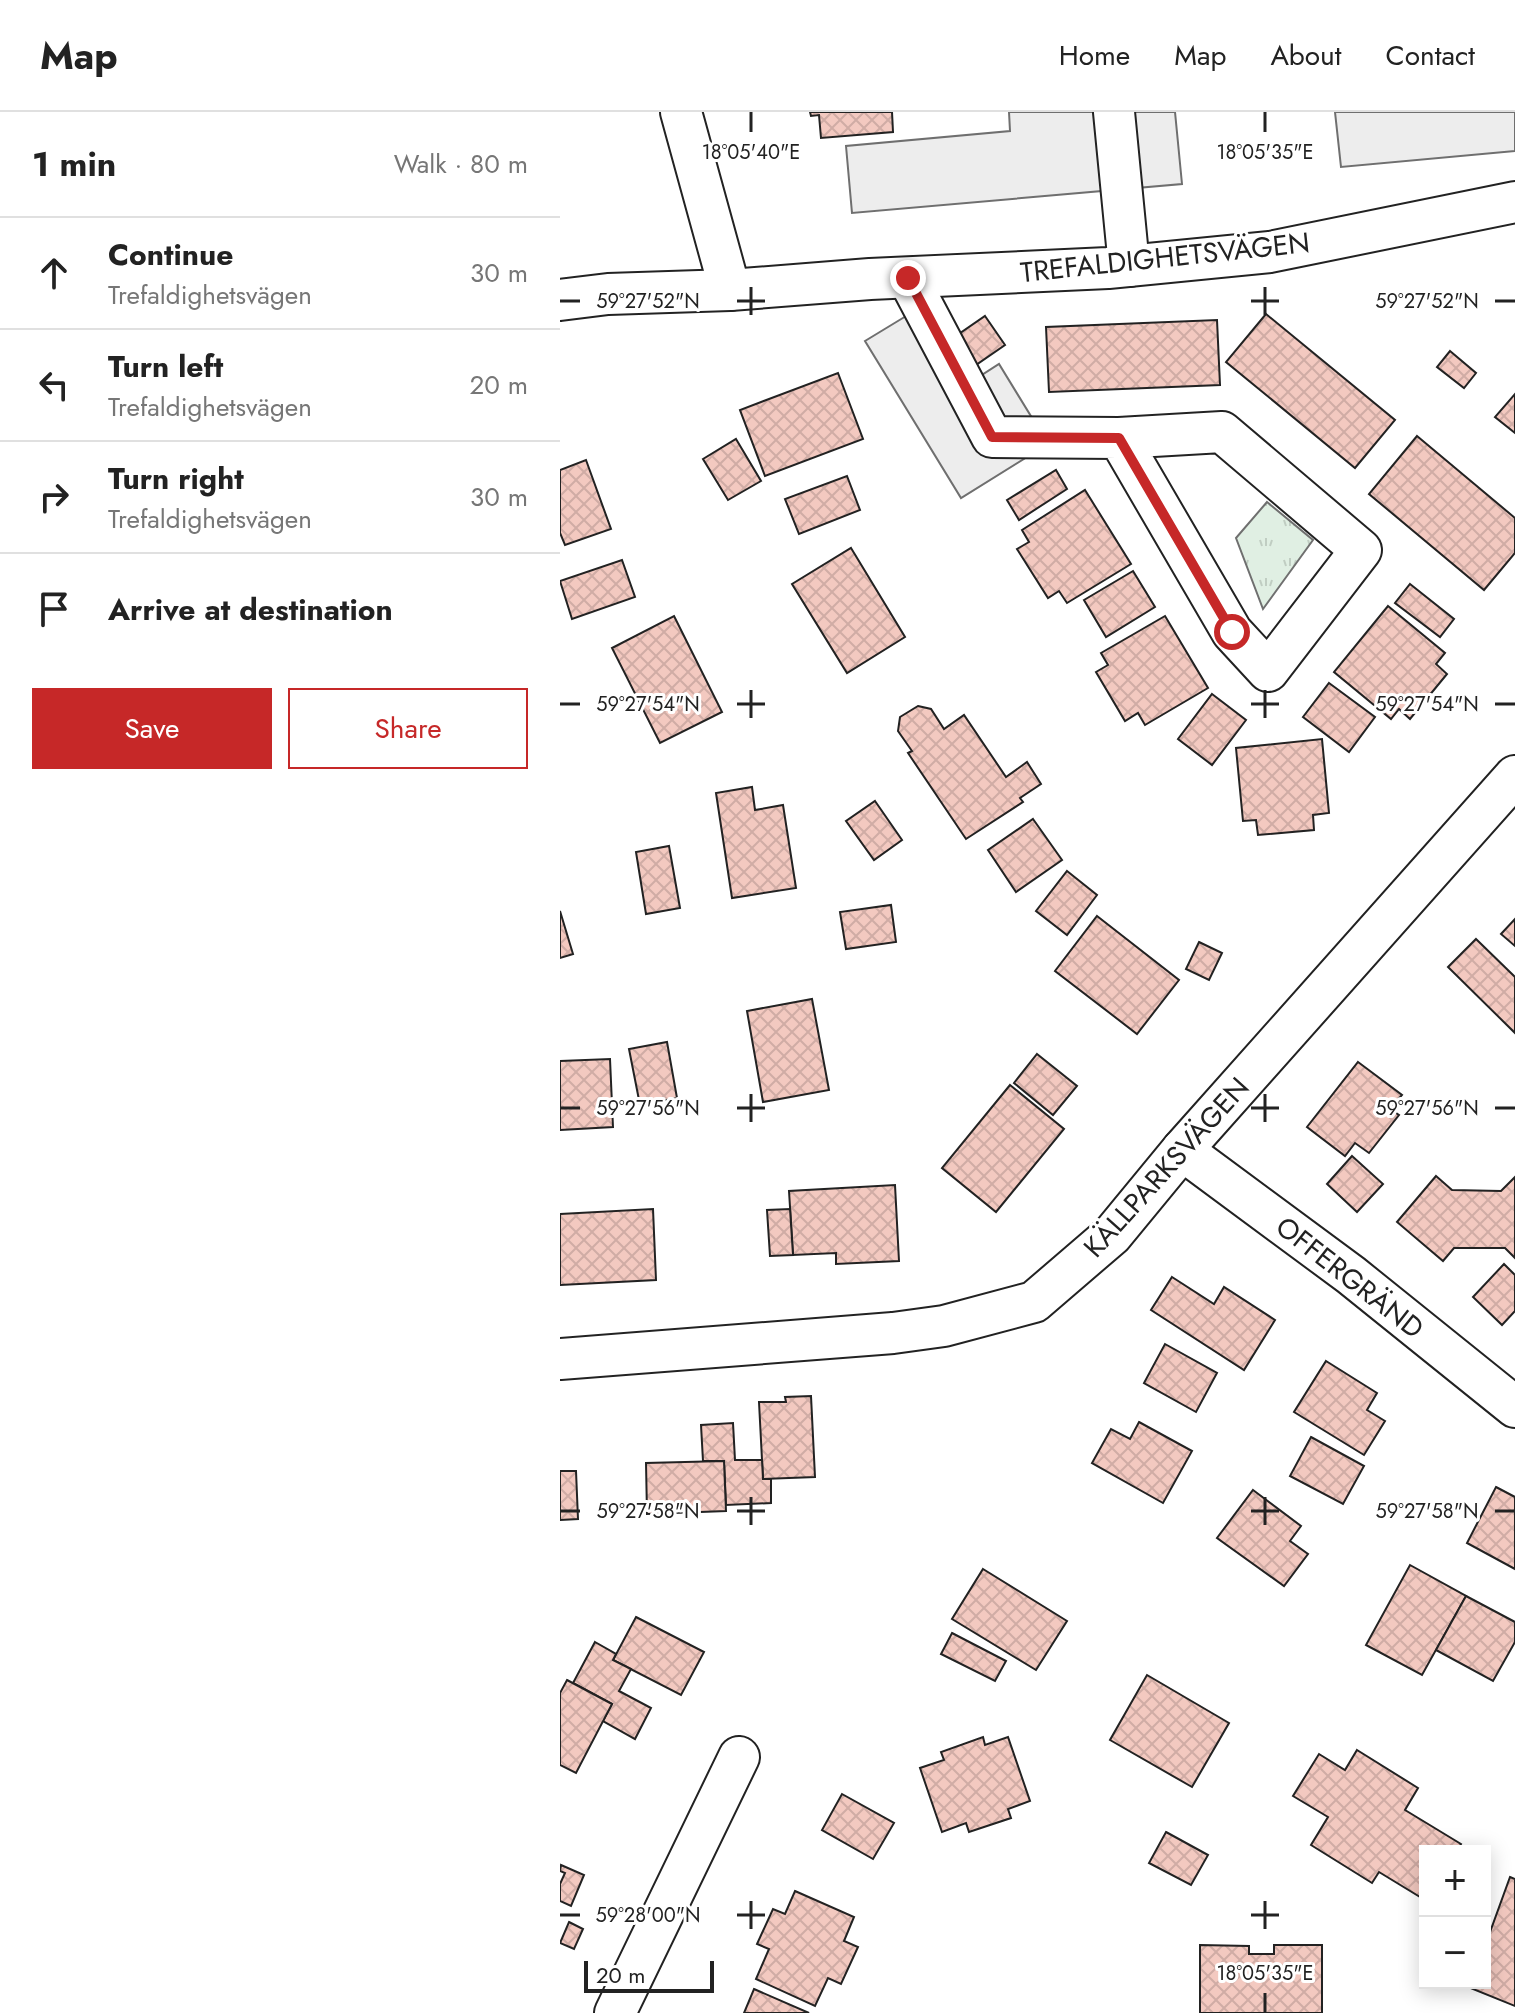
<!DOCTYPE html>
<meta charset="utf-8">
<style>
:root{--surface:#fff;--page:#f6f6f6;--text:#222;--muted:#767676;--line:#e0e0e0;--accent:#c62828}
body{margin:0;font-family:Jost,sans-serif;background:var(--page);color:var(--text)}
.controls{position:absolute;right:24px;bottom:24px;display:grid;overflow:hidden;border-radius:0px;box-shadow:0 4px 20px #0003}
.controls button{width:72px;height:72px;display:grid;place-items:center;padding:0;border:0;border-bottom:2px solid var(--line);background:var(--surface);color:var(--text);font:40px sans-serif}
.scale{position:absolute;left:24px;bottom:20px;width:130px;box-sizing:border-box;padding-left:8px;border:4px solid #222;border-top:0;font-size:22px;line-height:28px;white-space:nowrap;color:#222;-webkit-text-stroke:6px #fff;paint-order:stroke}
.stop{position:absolute;width:24px;height:24px;margin:-18px;border:6px solid #c62828;border-radius:50%;background:#fff}
.stop.end{background:#c62828;border-color:#fff;box-shadow:0 2px 8px #0008}
.list{margin:0;padding:0;list-style:none}
h2{display:flex;justify-content:space-between;align-items:center;height:104px;margin:0;padding:0 32px;font-size:34px}
h2 small{font-size:26px;font-weight:400;color:var(--muted)}
.list li{display:grid;grid-template-columns:52px 1fr auto;gap:24px;align-items:center;box-sizing:border-box;height:112px;padding:0 32px;border-top:2px solid var(--line)}
.list b{display:block;font-size:30px;white-space:nowrap}
.list p{margin:0;font-size:26px;white-space:nowrap;color:var(--muted)}
.list em{font-size:26px;font-style:normal;color:var(--muted)}
.actions{display:flex;gap:16px;padding:24px 32px}
.actions a{flex:1;padding:18px 0;border:2px solid var(--accent);border-radius:0px;text-align:center;font-size:28px;color:var(--accent)}
.actions .main{background:var(--accent);color:#fff}
.icon{flex:none;width:44px;height:44px;fill:none;stroke:currentColor;stroke-width:2;stroke-linecap:round;stroke-linejoin:round}
.map{position:relative;flex:none;width:955px;height:1901px;overflow:hidden}
header{display:flex;align-items:center;gap:48px;box-sizing:border-box;height:112px;padding:0 40px;background:var(--surface);border-bottom:2px solid var(--line)}
header strong{font-size:38px}
nav{display:flex;gap:44px;margin-inline-start:auto;font-size:28px}
main{display:flex}
aside{flex:1;background:var(--surface)}
.map>svg:first-child{display:block}
.park{fill:url(#park-tufts);stroke:#6f6f6f;stroke-width:2}
.parking{fill:#ededed;stroke:#6f6f6f;stroke-width:2}
.building{fill:url(#building-cross-hatch);stroke:#222;stroke-width:2}
.lines{fill:none;stroke-linecap:round;stroke-linejoin:round}
.minor-casing{stroke:#222;stroke-width:44}
.minor{stroke:#fff;stroke-width:40}
.route{stroke:#c62828;stroke-width:10}
.ticks{fill:none;stroke:#222;stroke-width:3}
.labels{text-anchor:middle;stroke-width:6;stroke-linejoin:round;paint-order:stroke}
.street-label{font-size:28px;fill:#222;stroke:#fff}
.ticks-label{font-size:20px;text-anchor:middle;fill:#222;stroke:#fff;stroke-width:6;stroke-linejoin:round;paint-order:stroke}
</style>
<header>
<strong>Map</strong>
<nav><a>Home</a><a>Map</a><a>About</a><a>Contact</a></nav>
</header>
<main>
<aside>
<h2>1 min<small>Walk · 80 m</small></h2>
<ul class="list">
<li><svg class="icon" aria-label="ahead" viewBox="0 0 24 24"><path d="M12 20V5M6 11l6-6 6 6"/></svg><div><b>Continue</b><p>Trefaldighetsvägen</p></div><em>30 m</em></li>
<li><svg class="icon" aria-label="left" viewBox="0 0 24 24"><path d="M17 20v-9H6M10 6l-5 5 5 5"/></svg><div><b>Turn left</b><p>Trefaldighetsvägen</p></div><em>20 m</em></li>
<li><svg class="icon" aria-label="right" viewBox="0 0 24 24"><path d="M7 20v-9h11M14 6l5 5-5 5"/></svg><div><b>Turn right</b><p>Trefaldighetsvägen</p></div><em>30 m</em></li>
<li><svg class="icon" aria-label="arrive" viewBox="0 0 24 24"><path d="M6 21V4h12l-3 4 3 4H6"/></svg><div><b>Arrive at destination</b></div></li>
</ul>
<div class="actions"><a class="main">Save</a><a>Share</a></div>
</aside>
<div class="map">
<svg width="955" height="1901" viewBox="0 0 955 1901">
<defs>
<pattern id="park-tufts" width="24" height="20" patternUnits="userSpaceOnUse" patternTransform="scale(2)"><rect width="24" height="20" fill="#e0efe3"/><path d="M3 7l-1-3M5 7V3M7 7l1-3M15 17l-1-3M17 17v-4M19 17l1-3" fill="none" stroke="#c0cdc2"/></pattern>
<pattern id="building-cross-hatch" width="8" height="8" patternUnits="userSpaceOnUse" patternTransform="scale(2)"><rect width="8" height="8" fill="#f3c9c0"/><path d="M0 0l8 8M0 8l8-8" fill="none" stroke="#d0aca5"/></pattern>
</defs>
<rect width="100%" height="100%" fill="#fff"/>
<!-- park -->
<path class="park" d="M707,390L753,428L703,497L676,426Z"/>
<!-- parking -->
<g class="parking">
<path d="M449,0H615L622,72L292,101L286,34L450,19Z"/>
<path d="M775,0H955V39L781,55Z"/>
<path d="M356,198L403,275L439,252L488,332L401,386L305,229Z"/>
</g>
<!-- building -->
<g class="building">
<path d="M250,0H332L333,20L261,26L259,3L251,4Z"/>
<path d="M706,202L835,308L795,356L666,250Z"/>
<path d="M425,204L445,233L413,255L393,226Z"/>
<path d="M657,208L660,273L489,280L486,215Z"/>
<path d="M890,239L916,261L904,276L877,255Z"/>
<path d="M278,261L303,327L205,364L180,298Z"/>
<path d="M955,282V321L935,305Z"/>
<path d="M857,324L955,406V441L924,478L809,382Z"/>
<path d="M176,327L201,369L168,388L143,347Z"/>
<path d="M26,348L51,417L5,433L0,421V358Z"/>
<path d="M496,358L507,377L459,408L447,388Z"/>
<path d="M287,364L300,398L239,422L225,387Z"/>
<path d="M525,378L571,452L507,491L499,479L488,486L457,437L469,430L462,418Z"/>
<path d="M291,436L345,525L287,561L232,472Z"/>
<path d="M62,448L75,485L12,507L0,469Z"/>
<path d="M573,459L595,495L546,525L524,488Z"/>
<path d="M850,472L894,507L880,525L835,491Z"/>
<path d="M828,494L885,541L876,552L887,562L850,607L839,597L831,607L774,560Z"/>
<path d="M114,504L162,600L100,631L52,536Z"/>
<path d="M605,504L648,576L585,613L578,601L565,609L536,560L548,553L541,541Z"/>
<path d="M769,571L815,605L789,640L743,605Z"/>
<path d="M652,582L686,608L652,653L618,627Z"/>
<path d="M358,594L371,597L384,617L404,603L446,665L467,650L481,672L460,686L463,690L406,727L348,641L352,639L338,619L340,605Z"/>
<path d="M762,627L769,701L753,703L754,718L698,723L696,708L683,709L676,636Z"/>
<path d="M192,675L195,698L223,693L236,776L172,786L156,681Z"/>
<path d="M315,689L342,728L314,748L286,709Z"/>
<path d="M473,707L502,748L456,780L428,738Z"/>
<path d="M109,734L120,796L86,802L76,740Z"/>
<path d="M507,759L537,783L507,823L476,799Z"/>
<path d="M331,793L336,830L286,837L280,800Z"/>
<path d="M0,799L13,842L0,846Z"/>
<path d="M537,804L619,868L577,922L495,859Z"/>
<path d="M955,807V834L941,822Z"/>
<path d="M916,827L955,865V921L888,855Z"/>
<path d="M639,830L662,841L649,868L626,857Z"/>
<path d="M252,887L269,978L203,990L187,899Z"/>
<path d="M107,930L117,986L80,993L69,937Z"/>
<path d="M477,942L517,974L493,1003L454,971Z"/>
<path d="M50,947L53,1015L0,1018V949Z"/>
<path d="M798,950L842,983L830,997L839,1003L809,1041L795,1031L785,1044L747,1015Z"/>
<path d="M450,973L504,1017L436,1100L382,1056Z"/>
<path d="M792,1044L823,1072L797,1100L767,1072Z"/>
<path d="M876,1064L892,1078L941,1079L955,1065V1146L945,1136H894L883,1149L837,1110Z"/>
<path d="M335,1073L339,1149L276,1152V1141L233,1143L229,1079Z"/>
<path d="M93,1097L96,1168L0,1173V1102Z"/>
<path d="M230,1097L233,1143L210,1144L207,1098Z"/>
<path d="M944,1152L955,1163V1199L942,1213L913,1185Z"/>
<path d="M612,1165L654,1192L664,1175L715,1208L684,1258L591,1198Z"/>
<path d="M605,1232L657,1261L636,1300L584,1271Z"/>
<path d="M766,1249L817,1281L807,1298L825,1309L804,1343L734,1300Z"/>
<path d="M251,1284L255,1365L203,1367L199,1290H226L225,1285Z"/>
<path d="M579,1310L632,1339L603,1391L532,1351L551,1317L570,1327Z"/>
<path d="M173,1311L175,1348H202L203,1367H211V1391L166,1393L164,1349H143L141,1313Z"/>
<path d="M751,1325L804,1354L783,1392L730,1364Z"/>
<path d="M164,1349L166,1399L87,1402L86,1351Z"/>
<path d="M0,1359H16L18,1407L0,1408Z"/>
<path d="M936,1375L955,1385V1457L907,1431Z"/>
<path d="M693,1378L741,1414L730,1429L748,1442L724,1474L657,1426Z"/>
<path d="M850,1453L906,1484L862,1563L806,1533Z"/>
<path d="M423,1457L507,1509L476,1558L392,1507Z"/>
<path d="M906,1484L955,1510V1530L933,1569L876,1538Z"/>
<path d="M76,1505L144,1540L121,1583L53,1548Z"/>
<path d="M392,1521L446,1549L435,1569L381,1542Z"/>
<path d="M35,1530L56,1542L53,1548L71,1557L59,1579L91,1596L75,1627L43,1609L52,1592L13,1571Z"/>
<path d="M587,1563L669,1611L632,1675L550,1628Z"/>
<path d="M7,1568L52,1592L16,1661L0,1653V1581Z"/>
<path d="M423,1625L425,1633L448,1625L470,1689L448,1697L451,1706L409,1720L406,1711L382,1720L360,1656L384,1648L381,1640Z"/>
<path d="M797,1638L858,1676L845,1698L901,1732L897,1739H865V1788L819,1760L812,1771L751,1733L768,1705L733,1684L759,1642L785,1658Z"/>
<path d="M282,1682L334,1711L313,1747L262,1718Z"/>
<path d="M606,1720L648,1743L631,1773L589,1751Z"/>
<path d="M1,1753L24,1763L11,1794L0,1789V1772L5,1761L0,1759Z"/>
<path d="M950,1765L955,1767V1894L908,1875L910,1871H925V1834Z"/>
<path d="M235,1779L294,1805L284,1829L298,1835L281,1872L268,1866L255,1894L196,1867L209,1837L197,1832L213,1797L225,1802Z"/>
<path d="M9,1810L23,1817L14,1837L0,1831Z"/>
<path d="M640,1833L689,1834V1842H714V1833H762V1901H640Z"/>
<path d="M194,1877L249,1901H184Z"/>
</g>
<g class="lines">
<!-- minor casing -->
<g class="minor-casing">
<g id="minor">
<path d="M121,0L170,178"/>
<path d="M554,0L569,154"/>
<path d="M348,166L432,325L559,326L672,520L708,559L801,438L662,320L559,326"/>
<path d="M0,188L48,182L170,178L310,167L548,156L710,140L955,90"/>
<path d="M622,1038L791,1163L955,1295"/>
<path d="M0,1247L333,1221L384,1214L474,1190L552,1123L622,1038L955,664"/>
<path d="M55,1901L179,1645"/>
</g>
</g>
<!-- minor -->
<use href="#minor" class="minor"/>
</g>
<g class="lines">
<!-- route -->
<path class="route" d="M348,166L432,325L559,326L672,520"/>
</g>
<!-- ticks -->
<path class="ticks" d="M191,0V20M705,0V20M191,175V203M705,175V203M0,189H20M177,189H205M691,189H719M935,189H955M191,578V606M705,578V606M0,592H20M177,592H205M691,592H719M935,592H955M191,982V1010M705,982V1010M0,996H20M177,996H205M691,996H719M935,996H955M191,1385V1413M705,1385V1413M0,1399H20M177,1399H205M691,1399H719M935,1399H955M191,1789V1817M705,1789V1817M0,1803H20M177,1803H205M691,1803H719M705,1881V1901"/>
<g class="labels">
<!-- street labels -->
<g class="street-label">
<text transform="translate(605 145) rotate(-6)" y="10">TREFALDIGHETSVÄGEN</text>
<text transform="translate(606 1055) rotate(-48)" y="10">KÄLLPARKSVÄGEN</text>
<text transform="translate(790 1165) rotate(38)" y="10">OFFERGRÄND</text>
</g>
</g>
<g class="ticks-label">
<text x="191" y="47">18°05'40"E</text>
<text x="705" y="47">18°05'35"E</text>
<text x="867" y="196">59°27'52"N</text>
<text x="88" y="196">59°27'52"N</text>
<text x="867" y="599">59°27'54"N</text>
<text x="88" y="599">59°27'54"N</text>
<text x="867" y="1003">59°27'56"N</text>
<text x="88" y="1003">59°27'56"N</text>
<text x="88" y="1406">59°27'58"N</text>
<text x="867" y="1406">59°27'58"N</text>
<text x="88" y="1810">59°28'00"N</text>
<text x="705" y="1868">18°05'35"E</text>
</g>
</svg>
<div class="controls">
<button>+</button>
<button>−</button>
</div>
<div class="scale">20 m</div>
<div class="stop" style="left:672px;top:520px"></div>
<div class="stop end" style="left:348px;top:166px"></div>
</div>
</main>
